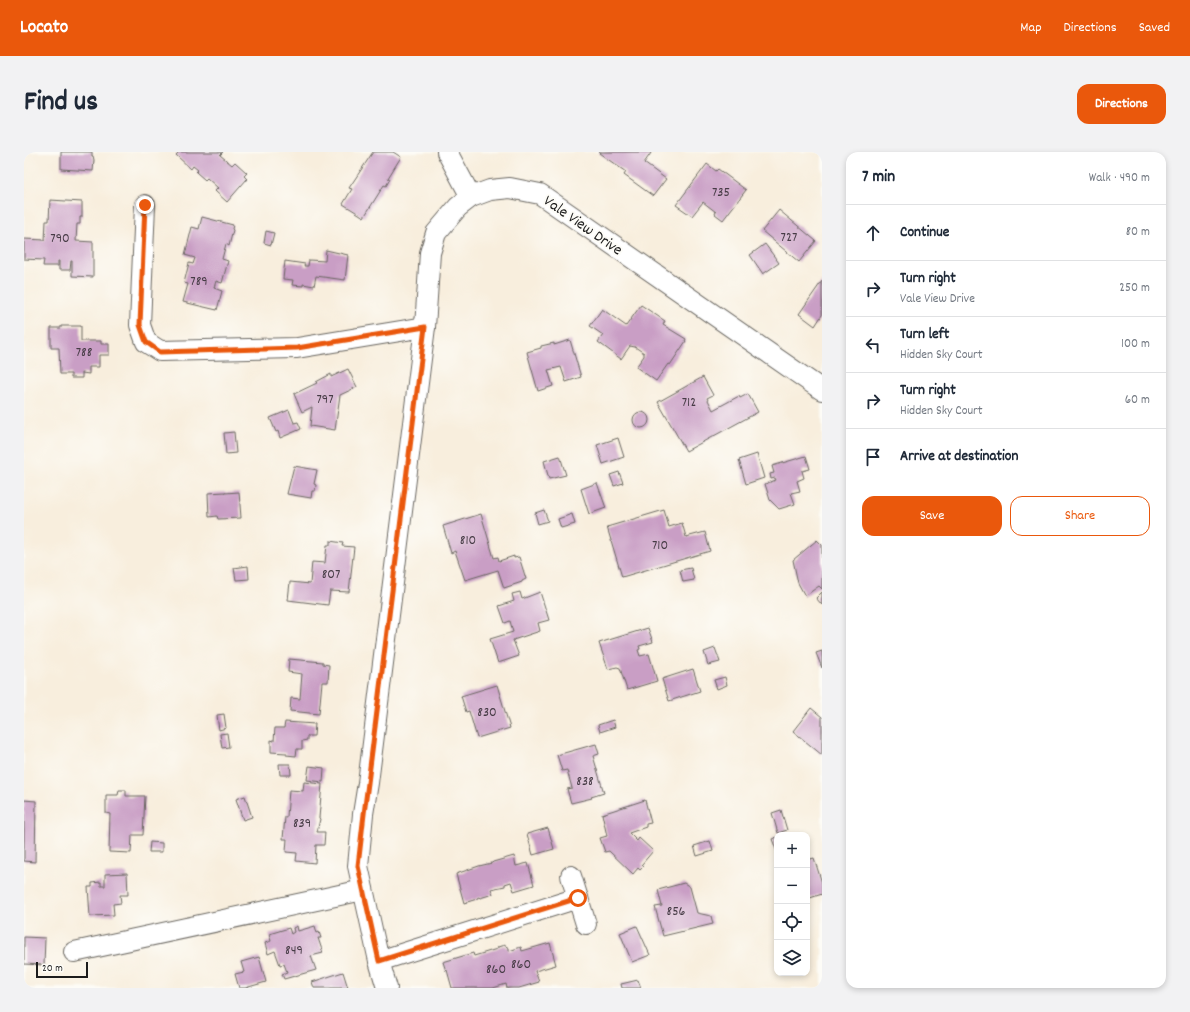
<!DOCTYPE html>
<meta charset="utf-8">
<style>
:root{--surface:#fff;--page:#f2f2f3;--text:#1f2937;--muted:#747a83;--line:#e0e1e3;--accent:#ea580c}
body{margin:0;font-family:Dekko,sans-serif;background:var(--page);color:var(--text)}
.controls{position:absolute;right:12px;bottom:12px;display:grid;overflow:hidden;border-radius:8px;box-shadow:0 2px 6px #0003}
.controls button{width:36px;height:36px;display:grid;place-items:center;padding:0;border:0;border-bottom:1px solid var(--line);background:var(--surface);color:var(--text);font:20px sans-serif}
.scale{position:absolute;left:12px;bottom:10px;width:52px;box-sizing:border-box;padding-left:4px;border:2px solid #1c1c1c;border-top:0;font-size:11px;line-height:14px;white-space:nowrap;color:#1c1c1c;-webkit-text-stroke:3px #fdfcf7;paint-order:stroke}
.stop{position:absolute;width:12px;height:12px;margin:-9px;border:3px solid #ea580c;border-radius:50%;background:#fff}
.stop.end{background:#ea580c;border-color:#fff;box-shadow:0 1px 4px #0008}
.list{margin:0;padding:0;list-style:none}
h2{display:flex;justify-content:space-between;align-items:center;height:52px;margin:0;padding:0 16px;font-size:17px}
h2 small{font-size:13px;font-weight:400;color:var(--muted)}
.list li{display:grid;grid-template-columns:26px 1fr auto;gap:12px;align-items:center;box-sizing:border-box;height:56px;padding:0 16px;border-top:1px solid var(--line)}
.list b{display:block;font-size:15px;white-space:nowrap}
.list p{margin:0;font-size:13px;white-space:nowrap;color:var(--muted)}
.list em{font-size:13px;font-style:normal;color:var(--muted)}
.actions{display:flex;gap:8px;padding:12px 16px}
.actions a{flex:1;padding:9px 0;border:1px solid var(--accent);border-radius:12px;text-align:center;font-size:14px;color:var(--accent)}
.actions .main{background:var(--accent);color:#fff}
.icon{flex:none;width:22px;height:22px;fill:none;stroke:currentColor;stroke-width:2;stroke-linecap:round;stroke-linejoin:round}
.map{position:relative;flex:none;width:798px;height:836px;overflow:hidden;border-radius:12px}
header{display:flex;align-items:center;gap:24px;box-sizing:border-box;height:56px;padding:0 20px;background:var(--accent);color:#fff}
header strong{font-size:19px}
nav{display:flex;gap:22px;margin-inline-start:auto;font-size:14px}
.intro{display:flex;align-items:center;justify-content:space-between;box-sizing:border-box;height:96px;padding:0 24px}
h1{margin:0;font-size:28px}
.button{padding:10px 18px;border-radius:12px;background:var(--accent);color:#fff;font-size:14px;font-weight:700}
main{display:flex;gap:24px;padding:0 24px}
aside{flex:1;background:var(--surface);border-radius:12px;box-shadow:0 2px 6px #0003}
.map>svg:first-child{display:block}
.building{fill:#c99ec5}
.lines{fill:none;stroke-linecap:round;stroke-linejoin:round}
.minor-casing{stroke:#696660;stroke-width:22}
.minor{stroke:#fff;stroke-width:20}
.route{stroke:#ea580c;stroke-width:5}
.labels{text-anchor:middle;stroke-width:4;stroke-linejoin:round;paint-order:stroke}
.number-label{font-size:14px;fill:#473c46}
.street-label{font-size:16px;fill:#1c1c1c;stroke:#fdfcf7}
</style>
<header>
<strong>Locato</strong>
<nav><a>Map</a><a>Directions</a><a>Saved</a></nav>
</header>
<div class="intro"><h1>Find us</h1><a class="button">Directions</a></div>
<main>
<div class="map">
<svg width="798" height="836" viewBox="0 0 798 836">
<rect width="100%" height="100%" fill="#fdfcf7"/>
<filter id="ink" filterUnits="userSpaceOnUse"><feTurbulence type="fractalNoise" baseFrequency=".025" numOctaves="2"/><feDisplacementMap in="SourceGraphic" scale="8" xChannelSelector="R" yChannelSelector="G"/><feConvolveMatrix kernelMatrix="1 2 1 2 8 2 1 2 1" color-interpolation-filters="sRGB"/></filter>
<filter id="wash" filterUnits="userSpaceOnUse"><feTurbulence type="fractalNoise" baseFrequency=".012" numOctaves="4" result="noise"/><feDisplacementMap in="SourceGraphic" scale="16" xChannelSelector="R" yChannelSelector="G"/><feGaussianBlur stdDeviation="0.9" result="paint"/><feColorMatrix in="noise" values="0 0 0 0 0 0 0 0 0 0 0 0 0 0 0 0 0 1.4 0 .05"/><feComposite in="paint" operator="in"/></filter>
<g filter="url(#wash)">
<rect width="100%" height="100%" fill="#f8eedd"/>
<g id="blocks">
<!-- building -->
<g class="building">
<path d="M37,0H68V4H69L70,8L69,19L37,17Z"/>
<path d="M155,0H199L196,3L208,13L211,10L223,21L220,24L223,27L203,50L191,39L194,36L183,26L181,28L172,20L174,18L169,14L167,17L152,3Z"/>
<path d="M349,0H369L377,5L364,26L366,27L362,34L360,33L340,65L319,52L328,37L325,36Z"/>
<path d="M576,0H625L627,1L620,11L642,27L629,44L600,23L602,20L575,1Z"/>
<path d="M683,12L692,19L694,17L722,38L699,68L691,62L692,60L679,50L668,64L652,53Z"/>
<path d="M26,48L58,50V65H56V72H53L52,89L69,90V125L48,124V109H47L46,118H35V109H34V114H19L20,108L0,107V87L21,88L22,69H25Z"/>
<path d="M755,58L792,89L775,110L738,79Z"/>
<path d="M178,65L209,73L208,77L209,78L205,94L202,92L198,107L204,109L198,131L192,129L190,136L198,139L193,158L159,150L164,132L160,131L165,111L169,112L171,106L161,103L168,75L175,77Z"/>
<path d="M242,79L250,81L247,93L240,91Z"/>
<path d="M741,92L755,111L739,122L726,103Z"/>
<path d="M302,98L324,103L321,128L292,124L290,134L279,132V134L268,133L269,128L259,127L261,109L281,112L280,114H284L285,108L301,109Z"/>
<path d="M798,129V163L791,174L775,162Z"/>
<path d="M617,153L641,169L639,173L662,187L661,189H662L646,213L644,212L632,229L612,215L620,204V201L611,195L606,194L597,207L574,190L579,183L566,174L578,157L602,174Z"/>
<path d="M37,174H57V189H77V192H85V203H75V215H65V222L58,221V226H47V222H36L35,196H27V176H37Z"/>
<path d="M546,188L557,225L542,230L537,215L524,218L529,234L514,239L503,200L517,196V194L530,191V193Z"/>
<path d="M324,217L333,235L316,243L311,278L286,274L288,255L278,260L270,242L293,231L292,230L307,222V225Z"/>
<path d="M679,225L689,243L683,246L689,258L715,244L716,246L724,242L734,260L662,299L634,250Z"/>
<path d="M265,258L270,271L274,270L277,277L256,286L254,279L252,280L246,266Z"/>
<circle cx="617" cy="268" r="8"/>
<path d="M210,280L212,301L202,302L200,281Z"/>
<path d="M594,286L600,305L579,312L573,293Z"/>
<path d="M733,302L740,326L722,332L715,308Z"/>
<path d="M536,304L542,323L525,327L520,309Z"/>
<path d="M782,304L786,317L778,319L780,326L773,329L776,339L767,341L771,352L755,357L746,348L741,332L752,328L751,326L747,327L746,322L750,321L748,314Z"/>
<path d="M270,314L293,318L290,332L292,333L291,339H288L287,346L263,342Z"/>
<path d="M595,320L599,331L590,334L586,323Z"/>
<path d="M573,331L582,356L565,362L557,337Z"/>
<path d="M201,340V341L215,340L217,366L194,367L193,364L185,365L184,341Z"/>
<path d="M520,358L524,369L514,372L511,361Z"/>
<path d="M640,358L645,375L658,371L662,385L681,380L686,399L598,425L583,375Z"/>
<path d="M457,362L470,406L474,405L475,409L490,404V406L495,405L502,427L498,429V430L480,436L474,418L441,428L431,399L427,401L419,374Z"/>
<path d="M548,362L551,372L537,376L534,367Z"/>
<path d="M793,388L798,393V437L795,434L781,444L774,431L769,408Z"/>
<path d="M306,389L319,391L318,394L330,395L325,440L306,439L304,453L264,448L266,430L286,432L288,410L301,411L303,393H306Z"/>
<path d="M224,414L225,427L212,428L210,416Z"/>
<path d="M667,416L670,428L659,430L656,418Z"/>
<path d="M496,440L498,447L516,440L525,468L514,471L516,479L489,488L495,504L474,511L466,487L489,480L486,469L481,471L475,454L490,449L488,442Z"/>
<path d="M798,440V453L792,446Z"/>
<path d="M624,476L629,490L615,494L616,497L614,498L616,504L625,502L633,529L603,538L596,516L593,515L584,517L575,491Z"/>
<path d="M691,496L696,510L684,513L680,500Z"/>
<path d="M798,499V516L792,501Z"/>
<path d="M265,507L299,510V512L305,513L304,530H298L295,562L266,559L267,546L276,547L278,522L264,520Z"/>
<path d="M669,517L676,539L645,549L638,527Z"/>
<path d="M701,525L703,533L693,537L690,528Z"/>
<path d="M473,533L486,576L453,586L445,559L442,560L437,544Z"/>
<path d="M787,556L798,565V603L769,579Z"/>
<path d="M200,562L202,576L195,578L193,563Z"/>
<path d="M589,568L591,575L576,580L574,573Z"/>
<path d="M261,570L291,572L290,584H283V588L278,589V597H273L272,604L262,603V601L247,600V588L250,589L251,576H260Z"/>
<path d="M203,581L205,595L198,596L196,582Z"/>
<path d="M572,592L575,602L569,604L580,641L567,645L568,646L547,651L543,637L548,636L543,618L538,619L533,603Z"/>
<path d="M255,612H266L267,623H256Z"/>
<path d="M285,614L300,616L299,630L283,628Z"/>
<path d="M280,630L298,632L295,666L296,667L293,680H301L300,693H292L291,711L272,709L273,701L262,700L263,687H259L261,665H263L265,638L279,639Z"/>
<path d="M95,638H102V644H121L119,683H108L107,701L85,700L86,662L82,661V643H94Z"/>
<path d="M221,644L228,665L219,668L212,647Z"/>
<path d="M0,648L12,649L11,710L0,709Z"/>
<path d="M621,648L627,671L622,672V675L605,681L613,689L615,686L629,699L618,712L620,714L616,718L614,716L609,722L585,699L581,700L576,686L583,684L578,662Z"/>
<path d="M757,658L763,678L754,681L748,661Z"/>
<path d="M524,676L530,697L509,703L503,682Z"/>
<path d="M753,685V700L748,687Z"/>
<path d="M686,689L689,699L673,704L670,694Z"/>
<path d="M126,690L138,691V700H125Z"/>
<path d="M490,704L492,714L504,711L510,733L490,739L487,730L481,732V734L467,737L469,742L456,746L455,745L453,746V747L440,751L432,722L455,714L468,711L469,710Z"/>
<path d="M790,706L798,731V742L783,747V708Z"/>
<path d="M103,721L104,743H96L97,751L89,752L90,763L66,764L64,735H68V731L77,730V734H81V722Z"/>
<path d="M660,731L666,735L673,761L687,764L689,772L639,784L631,755L638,754L634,738Z"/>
<path d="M273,774L274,779L291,774L293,781L295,780L297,786H294L299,801L287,804L292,818L260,827L258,822L263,820L260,812L256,813L251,799L244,802L241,791L247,789L245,782L265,776L267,782L270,780L269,776Z"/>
<path d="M613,774L626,803L608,810L596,781Z"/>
<path d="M0,785L21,786L20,813L0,812Z"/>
<path d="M526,791L532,813L511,819L515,830L495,836H483L482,832L469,836H428L423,818L422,819L419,810L449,801L450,804L473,797L474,795L480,793L485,796V799L497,795L498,799Z"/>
<path d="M235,805L242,830L221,836H215L211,822L220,820L217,810Z"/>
<path d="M319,820L324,836H290L288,830Z"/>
<path d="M614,828L617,836H598L597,832Z"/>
</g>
</g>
</g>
<g filter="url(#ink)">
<use href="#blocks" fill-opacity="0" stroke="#696660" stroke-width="1"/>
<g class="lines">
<!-- minor casing -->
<g class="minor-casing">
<g id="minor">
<path d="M423,0L447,45"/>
<path d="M121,53L116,173L122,190L136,199L273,196L401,175"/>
<path d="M547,724L562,772"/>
<path d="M50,800L339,738"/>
<path d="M355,809L554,746"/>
<path d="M363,836L355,809L334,714L339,662L344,631L401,175L406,101L412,81L434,55L447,45L466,38L486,36L516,42L798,238"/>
</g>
</g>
<!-- minor -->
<use href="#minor" class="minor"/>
</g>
</g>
<g class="lines" filter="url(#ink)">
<!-- route -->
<path class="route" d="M121,53L116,173L122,190L136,200L273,196L401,175L344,631L340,662L334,714L355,809L554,746"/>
</g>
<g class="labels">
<!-- number labels -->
<g class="number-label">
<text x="697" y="44">735</text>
<text x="765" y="89">727</text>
<text x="36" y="90">790</text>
<text x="175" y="133">789</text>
<text x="60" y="204">788</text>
<text x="301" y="251">797</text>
<text x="665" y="254">712</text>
<text x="444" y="392">810</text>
<text x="636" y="397">710</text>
<text x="307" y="426">807</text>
<text x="463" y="564">830</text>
<text x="561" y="633">838</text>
<text x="278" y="675">839</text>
<text x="652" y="763">856</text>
<text x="270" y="802">849</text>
<text x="497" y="816">860</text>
<text x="472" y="821">860</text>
</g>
<!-- street labels -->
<g class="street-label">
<text transform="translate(560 72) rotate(35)" y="6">Vale View Drive</text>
</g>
</g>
</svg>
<div class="controls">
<button>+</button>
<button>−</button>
<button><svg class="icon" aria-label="locate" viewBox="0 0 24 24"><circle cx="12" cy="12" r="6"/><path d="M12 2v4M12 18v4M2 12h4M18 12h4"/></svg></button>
<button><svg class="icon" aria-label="layers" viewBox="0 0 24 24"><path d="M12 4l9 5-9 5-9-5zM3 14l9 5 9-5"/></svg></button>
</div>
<div class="scale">20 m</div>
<div class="stop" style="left:554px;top:746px"></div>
<div class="stop end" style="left:121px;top:53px"></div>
</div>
<aside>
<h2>7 min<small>Walk · 490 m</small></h2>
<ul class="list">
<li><svg class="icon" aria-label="ahead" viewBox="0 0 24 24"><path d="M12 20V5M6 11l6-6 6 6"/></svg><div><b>Continue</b></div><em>80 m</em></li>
<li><svg class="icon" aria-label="right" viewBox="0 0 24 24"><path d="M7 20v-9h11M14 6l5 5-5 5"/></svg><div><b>Turn right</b><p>Vale View Drive</p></div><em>250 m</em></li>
<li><svg class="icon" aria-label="left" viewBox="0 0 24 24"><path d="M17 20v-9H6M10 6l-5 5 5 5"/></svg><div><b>Turn left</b><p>Hidden Sky Court</p></div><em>100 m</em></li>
<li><svg class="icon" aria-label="right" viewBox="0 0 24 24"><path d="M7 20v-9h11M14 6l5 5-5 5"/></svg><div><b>Turn right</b><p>Hidden Sky Court</p></div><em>60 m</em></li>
<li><svg class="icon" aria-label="arrive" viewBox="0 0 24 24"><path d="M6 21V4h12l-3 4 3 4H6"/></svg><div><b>Arrive at destination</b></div></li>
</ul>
<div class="actions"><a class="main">Save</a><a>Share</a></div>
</aside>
</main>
